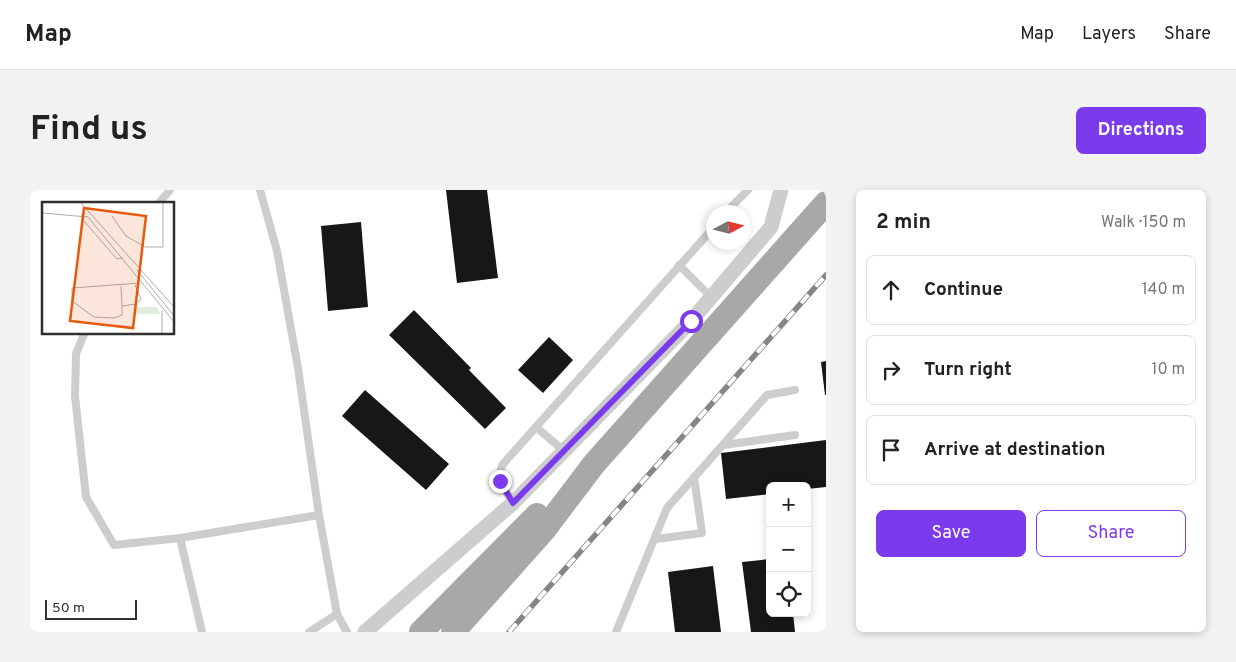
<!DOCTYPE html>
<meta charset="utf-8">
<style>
:root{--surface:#fff;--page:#f2f2f2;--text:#222;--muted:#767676;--line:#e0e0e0;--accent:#7c3aed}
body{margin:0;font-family:Overpass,sans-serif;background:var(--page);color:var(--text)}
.controls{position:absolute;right:15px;bottom:15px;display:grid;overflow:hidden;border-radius:8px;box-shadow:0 2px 8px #0003}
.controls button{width:45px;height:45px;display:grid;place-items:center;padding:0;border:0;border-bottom:1px solid var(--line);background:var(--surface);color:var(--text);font:25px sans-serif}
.compass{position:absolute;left:676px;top:15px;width:45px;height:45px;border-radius:50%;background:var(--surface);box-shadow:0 2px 8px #0003;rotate:83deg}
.scale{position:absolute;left:15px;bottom:12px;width:92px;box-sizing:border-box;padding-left:5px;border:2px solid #303030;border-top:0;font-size:14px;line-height:18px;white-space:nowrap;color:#303030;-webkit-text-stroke:4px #fff;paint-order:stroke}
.stop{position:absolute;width:15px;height:15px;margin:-11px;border:4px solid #7c3aed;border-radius:50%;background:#fff}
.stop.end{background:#7c3aed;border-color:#fff;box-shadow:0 1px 5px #0008}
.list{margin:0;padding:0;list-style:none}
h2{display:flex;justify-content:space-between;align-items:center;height:65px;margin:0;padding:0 20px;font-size:21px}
h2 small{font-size:16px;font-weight:400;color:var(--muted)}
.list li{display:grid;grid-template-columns:32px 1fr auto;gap:15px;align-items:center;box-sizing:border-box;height:70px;margin:0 10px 10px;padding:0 10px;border:1px solid var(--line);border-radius:8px}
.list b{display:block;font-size:19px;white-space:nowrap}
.list em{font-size:16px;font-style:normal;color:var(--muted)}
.actions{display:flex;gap:10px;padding:15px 20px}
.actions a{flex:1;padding:11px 0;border:1px solid var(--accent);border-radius:8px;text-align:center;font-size:18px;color:var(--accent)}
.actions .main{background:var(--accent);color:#fff}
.icon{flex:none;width:28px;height:28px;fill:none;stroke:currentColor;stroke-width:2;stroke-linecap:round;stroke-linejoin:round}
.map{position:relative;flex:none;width:796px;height:442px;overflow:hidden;border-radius:8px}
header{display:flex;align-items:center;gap:30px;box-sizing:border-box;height:70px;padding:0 25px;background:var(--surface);border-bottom:1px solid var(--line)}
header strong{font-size:24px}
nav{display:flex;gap:28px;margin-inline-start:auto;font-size:18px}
.intro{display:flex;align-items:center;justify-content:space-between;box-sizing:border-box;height:120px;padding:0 30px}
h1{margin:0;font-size:35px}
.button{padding:12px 22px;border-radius:8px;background:var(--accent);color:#fff;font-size:18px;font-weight:700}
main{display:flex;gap:30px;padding:0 30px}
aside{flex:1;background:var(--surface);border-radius:8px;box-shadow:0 2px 8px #0003}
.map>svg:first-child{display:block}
.building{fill:#171717}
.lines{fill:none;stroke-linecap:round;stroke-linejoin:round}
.service{stroke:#cdcdcd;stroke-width:8}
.minor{stroke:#cdcdcd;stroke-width:15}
.primary{stroke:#a8a8a8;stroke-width:24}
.rail-casing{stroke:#858585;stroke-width:5.5}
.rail{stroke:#fff;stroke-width:4;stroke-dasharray:11;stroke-linecap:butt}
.route{stroke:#7c3aed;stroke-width:6}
.inset-road{fill:none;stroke:#acacac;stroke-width:1}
.view{fill:#e8590c;fill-opacity:0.15;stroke:#e8590c;stroke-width:2.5}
.inset-edge{fill:none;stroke:#303030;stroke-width:2.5}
</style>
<header>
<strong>Map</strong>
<nav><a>Map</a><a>Layers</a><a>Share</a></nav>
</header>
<div class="intro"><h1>Find us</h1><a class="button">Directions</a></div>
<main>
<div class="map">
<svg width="796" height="442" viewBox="0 0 796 442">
<rect width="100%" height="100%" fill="#fff"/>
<!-- building -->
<g class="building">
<path d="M416,0H457L468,88L427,93Z"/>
<path d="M331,32L338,117L298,121L291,36Z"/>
<path d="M384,120L441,178L439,180L476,218L455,239L359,145Z"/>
<path d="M519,147L543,170L513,203L488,180Z"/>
<path d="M796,171V205H795L791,172Z"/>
<path d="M335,200L419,274L396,300L312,226Z"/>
<path d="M796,250V297L777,299V296H740V304L696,309L691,263Z"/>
<path d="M740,369V423H763L765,442H721L712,372Z"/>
<path d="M683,376L691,442H645L638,382Z"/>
</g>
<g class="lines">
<!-- service -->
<g class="service">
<path d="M230,0L247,61L268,178L289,325L307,424L317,442"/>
<path d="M128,14L140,0"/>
<path d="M696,22L718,0"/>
<path d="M649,75L681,107"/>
<path d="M54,144L46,164L45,206L56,307L84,355L150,348L172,442"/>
<path d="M506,237L534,261"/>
<path d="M694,255L765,245"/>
<path d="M483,313C475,299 465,289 473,274L684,37"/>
<path d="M150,348L289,325"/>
<path d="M626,349L672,343L664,287"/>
<path d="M279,442L307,424"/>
<path d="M586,442L637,318L737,205L765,200"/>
</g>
<!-- minor -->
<path class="minor" d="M335,442L483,313L661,131L741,37L751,0"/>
<!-- primary -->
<g class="primary">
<path d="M391,442L507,325"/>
<path d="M423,442L514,340L564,274L796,13"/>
</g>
<!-- rail casing -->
<g class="rail-casing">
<path id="rail" d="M479,442L796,85"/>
</g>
<!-- rail -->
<use href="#rail" class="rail"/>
</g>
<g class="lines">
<!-- route -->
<path class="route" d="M470,291L483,313L661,131"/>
</g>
<!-- overview -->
<g transform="translate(12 12)">
<rect width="132" height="132" fill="#fff"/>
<path d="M93,105H115L118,112H93Z" fill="#e2eedc"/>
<path class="inset-road" d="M38,0L133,106M0,11L46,15L133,121M40,12L41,18L75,57L81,56M70,14L84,34L103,45H121V0M95,68L133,115M93,83L99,97L94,102L80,104V113L72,116L52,115L30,99V86L98,81M79,84L80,104M120,108V132"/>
<path class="view" d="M42,6L104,14L91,126L28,119Z"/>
<rect width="132" height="132" class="inset-edge"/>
</g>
</svg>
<div class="controls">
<button>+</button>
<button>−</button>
<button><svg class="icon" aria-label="locate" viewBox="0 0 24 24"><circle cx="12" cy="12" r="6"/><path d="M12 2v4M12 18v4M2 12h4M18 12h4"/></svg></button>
</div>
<svg class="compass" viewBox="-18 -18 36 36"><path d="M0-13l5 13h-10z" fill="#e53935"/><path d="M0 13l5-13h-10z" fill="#767676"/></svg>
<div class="scale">50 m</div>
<div class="stop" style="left:661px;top:131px"></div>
<div class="stop end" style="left:470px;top:291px"></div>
</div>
<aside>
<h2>2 min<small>Walk · 150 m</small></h2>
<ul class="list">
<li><svg class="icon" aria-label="ahead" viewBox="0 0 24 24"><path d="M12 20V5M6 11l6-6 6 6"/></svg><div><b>Continue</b></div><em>140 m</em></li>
<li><svg class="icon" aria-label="right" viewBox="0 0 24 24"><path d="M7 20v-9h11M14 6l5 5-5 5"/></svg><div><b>Turn right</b></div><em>10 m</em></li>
<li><svg class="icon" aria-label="arrive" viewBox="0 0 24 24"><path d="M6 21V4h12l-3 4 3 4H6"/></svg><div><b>Arrive at destination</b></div></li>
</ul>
<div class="actions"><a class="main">Save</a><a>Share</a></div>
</aside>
</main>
